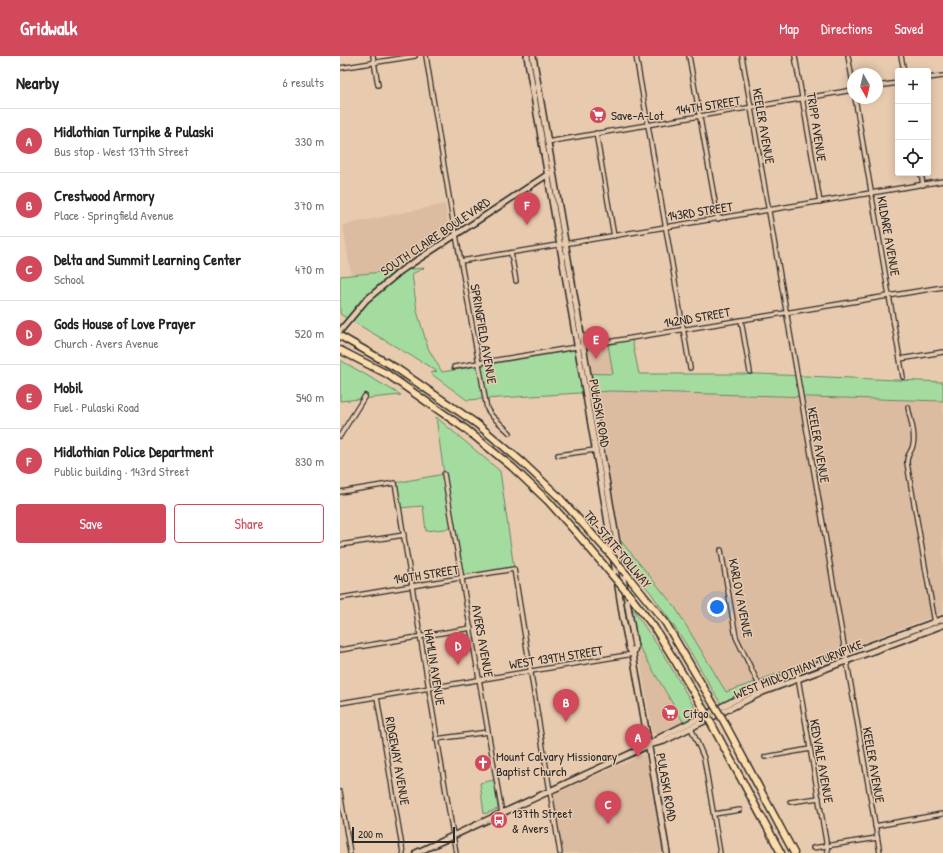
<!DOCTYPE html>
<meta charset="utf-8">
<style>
:root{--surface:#fff;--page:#f6f6f6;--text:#222;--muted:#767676;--line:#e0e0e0;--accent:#d1495b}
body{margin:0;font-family:"Patrick Hand",sans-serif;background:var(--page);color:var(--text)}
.controls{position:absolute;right:12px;top:12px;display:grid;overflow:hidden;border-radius:4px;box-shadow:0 2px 10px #0003}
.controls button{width:36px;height:36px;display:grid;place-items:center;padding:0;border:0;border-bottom:1px solid var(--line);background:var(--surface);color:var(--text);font:20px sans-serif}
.compass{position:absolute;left:507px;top:12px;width:36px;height:36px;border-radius:50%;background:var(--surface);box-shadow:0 2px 10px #0003;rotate:172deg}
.scale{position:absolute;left:12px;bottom:10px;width:103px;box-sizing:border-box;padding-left:4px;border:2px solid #2b2b2b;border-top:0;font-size:11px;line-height:14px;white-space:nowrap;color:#2b2b2b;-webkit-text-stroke:3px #e8cbaf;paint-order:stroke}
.you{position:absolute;left:377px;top:551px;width:14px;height:14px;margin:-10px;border:3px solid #fff;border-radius:50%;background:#1a73e8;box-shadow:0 0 0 6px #1a73e833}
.badge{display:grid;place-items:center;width:26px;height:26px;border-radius:50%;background:var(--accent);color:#fff;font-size:13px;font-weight:700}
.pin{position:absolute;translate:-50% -33px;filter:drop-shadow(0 1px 2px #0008)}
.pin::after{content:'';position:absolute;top:21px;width:14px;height:12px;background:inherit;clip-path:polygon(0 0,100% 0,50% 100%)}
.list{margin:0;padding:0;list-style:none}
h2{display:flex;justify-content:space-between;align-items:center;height:52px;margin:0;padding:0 16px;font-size:17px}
h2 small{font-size:13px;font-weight:400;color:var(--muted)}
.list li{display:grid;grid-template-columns:26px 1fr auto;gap:12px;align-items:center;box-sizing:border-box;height:64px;padding:0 16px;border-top:1px solid var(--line)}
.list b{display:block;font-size:15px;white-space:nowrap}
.list p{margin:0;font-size:13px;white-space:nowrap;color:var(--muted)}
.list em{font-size:13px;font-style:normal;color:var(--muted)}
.actions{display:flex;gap:8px;padding:12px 16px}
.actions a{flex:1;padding:9px 0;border:1px solid var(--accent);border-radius:4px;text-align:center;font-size:14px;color:var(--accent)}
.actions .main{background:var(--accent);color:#fff}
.icon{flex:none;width:22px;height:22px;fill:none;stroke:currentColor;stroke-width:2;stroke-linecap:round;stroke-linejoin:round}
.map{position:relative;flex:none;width:603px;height:797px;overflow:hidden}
header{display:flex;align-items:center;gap:24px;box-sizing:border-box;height:56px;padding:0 20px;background:var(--accent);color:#fff}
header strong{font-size:19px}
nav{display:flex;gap:22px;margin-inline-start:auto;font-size:14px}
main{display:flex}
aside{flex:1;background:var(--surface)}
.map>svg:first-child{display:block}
.built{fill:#dcbca1}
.green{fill:#a4dca0;stroke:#688466}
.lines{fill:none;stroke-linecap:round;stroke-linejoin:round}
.minor-casing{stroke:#2b2b2b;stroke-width:6}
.tertiary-casing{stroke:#2b2b2b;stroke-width:8}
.secondary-casing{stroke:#2b2b2b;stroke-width:8}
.motorway-casing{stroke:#2b2b2b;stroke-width:9}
.minor{stroke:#e8cbaf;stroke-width:3.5}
.tertiary{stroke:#e8cbaf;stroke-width:4.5}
.secondary{stroke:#e8cbaf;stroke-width:5}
.motorway{stroke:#fcdcac;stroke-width:6}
.motorway-bridge-casing{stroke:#2b2b2b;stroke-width:9;stroke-linecap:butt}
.motorway-bridge{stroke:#fcdcac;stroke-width:6}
.labels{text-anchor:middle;stroke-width:3;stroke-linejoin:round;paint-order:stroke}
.street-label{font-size:13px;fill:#2b2b2b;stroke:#e8cbaf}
.poi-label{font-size:13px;fill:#2b2b2b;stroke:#e8cbaf;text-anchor:start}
</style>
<header>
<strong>Gridwalk</strong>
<nav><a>Map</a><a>Directions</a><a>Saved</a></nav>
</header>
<main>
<aside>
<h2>Nearby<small>6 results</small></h2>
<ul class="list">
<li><span class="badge">A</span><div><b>Midlothian Turnpike &amp; Pulaski</b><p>Bus stop · West 137th Street</p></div><em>330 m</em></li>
<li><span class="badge">B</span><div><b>Crestwood Armory</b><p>Place · Springfield Avenue</p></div><em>370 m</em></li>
<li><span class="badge">C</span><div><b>Delta and Summit Learning Center</b><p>School</p></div><em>470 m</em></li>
<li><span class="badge">D</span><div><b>Gods House of Love Prayer</b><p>Church · Avers Avenue</p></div><em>520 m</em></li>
<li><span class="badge">E</span><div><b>Mobil</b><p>Fuel · Pulaski Road</p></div><em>540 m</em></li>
<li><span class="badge">F</span><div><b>Midlothian Police Department</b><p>Public building · 143rd Street</p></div><em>830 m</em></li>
</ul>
<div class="actions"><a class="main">Save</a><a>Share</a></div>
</aside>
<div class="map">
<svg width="603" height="797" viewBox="0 0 603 797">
<rect width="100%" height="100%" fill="#e8cbaf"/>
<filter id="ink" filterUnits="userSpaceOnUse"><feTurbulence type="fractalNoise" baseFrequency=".025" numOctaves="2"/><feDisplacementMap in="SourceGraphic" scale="8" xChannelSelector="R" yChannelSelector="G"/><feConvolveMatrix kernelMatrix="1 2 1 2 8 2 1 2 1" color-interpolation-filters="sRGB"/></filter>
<g filter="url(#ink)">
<!-- built -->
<g class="built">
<path d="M105,148L110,180L60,214L11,219L3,169Z"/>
<path d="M268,288L274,318L250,317L247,295L251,291Z"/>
<path d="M272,335L603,345V557L386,637L335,551L281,485L255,336Z"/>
<path d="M297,587L344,667L322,678L313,677L312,674Z"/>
<path d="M305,698L323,797H223L213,738Z"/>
</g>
<!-- green -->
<g class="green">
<path d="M84,212L72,218L77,255L88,292L102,316L235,294L239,317L273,318L268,288L292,284L299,318H419L603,326V345L272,335L127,344L90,317L97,315L0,258V220Z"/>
<path d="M0,304L61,339L0,345Z"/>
<path d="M96,361L160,415L174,513L122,522L113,472L86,475L83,450L59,452L55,427L104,418Z"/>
<path d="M281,485L335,551L386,636L415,626L416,630L381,648L344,585L311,537L283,503Z"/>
<path d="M292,552L322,596L359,659L344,667L297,587Z"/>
<path d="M501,594L500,597L497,599L426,626H423L420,624Z"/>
<path d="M154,724L158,753L144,758L140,727Z"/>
</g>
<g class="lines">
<!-- minor casing -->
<g class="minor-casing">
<g id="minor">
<path d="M33,0L38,29"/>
<path d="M86,0L114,171"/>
<path d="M296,0L350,312"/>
<path d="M349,0L378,163"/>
<path d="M402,0L540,797"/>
<path d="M455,0L480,146"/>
<path d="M508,0L513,28"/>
<path d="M561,0L564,15"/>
<path d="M0,12L75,0"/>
<path d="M588,22L603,20"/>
<path d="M537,30L558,27"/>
<path d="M515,42L563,321"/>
<path d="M256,77L274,180"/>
<path d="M207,86L513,34"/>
<path d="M581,117L583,129"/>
<path d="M115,173L147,353L152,360L170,377"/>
<path d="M171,197L176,225"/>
<path d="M121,205L603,125"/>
<path d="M401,264L410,316"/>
<path d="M560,303L603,296"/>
<path d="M114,311L603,231"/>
<path d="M568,351C570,363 576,378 573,389C572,396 566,399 567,407L595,567"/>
<path d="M0,380L25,340"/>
<path d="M218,399L255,394"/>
<path d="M104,418L162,757"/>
<path d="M0,436L55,427L116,797"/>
<path d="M0,489L64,479"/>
<path d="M381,494L396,581L421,633"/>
<path d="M0,542L174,513L220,797"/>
<path d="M0,594L131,572"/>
<path d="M457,616L488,797"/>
<path d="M37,641L63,797"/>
<path d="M0,647L293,598"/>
<path d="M351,672L364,702L380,797"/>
<path d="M96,683L148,676"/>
<path d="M425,701L470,693"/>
<path d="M0,736L10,797"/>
<path d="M450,746L479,742"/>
<path d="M374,758L400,754"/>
<path d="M535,770L602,758"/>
<path d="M473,792L537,782"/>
</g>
</g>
<!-- tertiary casing -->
<g class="tertiary-casing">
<path id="tertiary" d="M0,275L26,244L62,214L210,117"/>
</g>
<!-- secondary casing -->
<g class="secondary-casing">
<g id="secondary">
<path d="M187,0L266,455L283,562L289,592L293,598L327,797"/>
<path d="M193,0L295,591L293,598"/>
<path d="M312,688L324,685L423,636L603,569"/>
<path d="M76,797L309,689L319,682L421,631L457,616L603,563"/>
</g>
</g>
<!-- motorway casing -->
<g class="motorway-casing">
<g id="motorway">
<path d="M0,280L56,312L137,368L182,406L218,440L270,498"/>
<path d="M0,294L47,318L127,374L172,411L208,445L241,482L273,520"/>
<path d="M286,518L325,566L374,649"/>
<path d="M290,540L314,571L335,605L364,654"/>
<path d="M382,662L454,797"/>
<path d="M371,667L441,797"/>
</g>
</g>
<!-- minor -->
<use href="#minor" class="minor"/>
<!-- tertiary -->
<use href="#tertiary" class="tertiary"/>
<!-- secondary -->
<use href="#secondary" class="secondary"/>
<!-- motorway -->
<use href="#motorway" class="motorway"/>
<!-- motorway-bridge casing -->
<g class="motorway-bridge-casing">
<g id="motorway-bridge">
<path d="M270,498L286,518"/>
<path d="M273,520L290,540"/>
<path d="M374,649L382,662"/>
<path d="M364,654L371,667"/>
</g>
</g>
<!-- motorway-bridge -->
<use href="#motorway-bridge" class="motorway-bridge"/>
</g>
</g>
<!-- icons -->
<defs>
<g id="supermarket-disc" transform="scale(0.9)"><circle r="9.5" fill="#d1495b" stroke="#e8cbaf"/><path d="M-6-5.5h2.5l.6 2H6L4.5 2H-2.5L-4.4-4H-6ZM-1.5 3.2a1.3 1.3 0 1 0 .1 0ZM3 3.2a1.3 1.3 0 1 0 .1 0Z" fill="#fff"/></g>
<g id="church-disc" transform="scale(0.9)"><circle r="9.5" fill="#d1495b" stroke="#e8cbaf"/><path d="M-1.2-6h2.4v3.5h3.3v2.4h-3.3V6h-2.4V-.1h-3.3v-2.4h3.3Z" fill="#fff"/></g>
<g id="bus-disc" transform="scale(0.9)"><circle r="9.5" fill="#d1495b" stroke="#e8cbaf"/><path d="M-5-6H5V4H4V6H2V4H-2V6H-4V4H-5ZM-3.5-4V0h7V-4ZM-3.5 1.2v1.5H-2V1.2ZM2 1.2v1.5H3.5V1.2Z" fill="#fff"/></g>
</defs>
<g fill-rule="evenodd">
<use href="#supermarket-disc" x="258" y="59"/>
<use href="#supermarket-disc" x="330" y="657"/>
<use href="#church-disc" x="143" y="707"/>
<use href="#bus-disc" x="159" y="764"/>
</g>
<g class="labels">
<!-- street labels -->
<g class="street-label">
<text transform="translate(368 49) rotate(-9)" y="5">144TH STREET</text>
<text transform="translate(424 70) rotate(80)" y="5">KEELER AVENUE</text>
<text transform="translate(477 71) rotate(81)" y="5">TRIPP AVENUE</text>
<text transform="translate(360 155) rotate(-9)" y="5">143RD STREET</text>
<text transform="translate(95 180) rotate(-34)" y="5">SOUTH CLAIRE BOULEVARD</text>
<text transform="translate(549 180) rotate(80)" y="5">KILDARE AVENUE</text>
<text transform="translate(357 261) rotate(-10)" y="5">142ND STREET</text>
<text transform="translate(144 278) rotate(80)" y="5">SPRINGFIELD AVENUE</text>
<text transform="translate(260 357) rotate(80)" y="5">PULASKI ROAD</text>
<text transform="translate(479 389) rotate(80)" y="5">KEELER AVENUE</text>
<text transform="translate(278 493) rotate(50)" y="5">TRI-STATE TOLLWAY</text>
<text transform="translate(86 518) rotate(-9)" y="5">140TH STREET</text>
<text transform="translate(401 542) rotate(79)" y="5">KARLOV AVENUE</text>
<text transform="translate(143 585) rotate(80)" y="5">AVERS AVENUE</text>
<text transform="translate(216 601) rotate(-9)" y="5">WEST 139TH STREET</text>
<text transform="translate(95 611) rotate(81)" y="5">HAMLIN AVENUE</text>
<text transform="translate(458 613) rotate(-22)" y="5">WEST MIDLOTHIAN TURNPIKE</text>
<text transform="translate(58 705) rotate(80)" y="5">RIDGEWAY AVENUE</text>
<text transform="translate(482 705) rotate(80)" y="5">KEDVALE AVENUE</text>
<text transform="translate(534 709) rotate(80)" y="5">KEELER AVENUE</text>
<text transform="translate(327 731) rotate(80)" y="5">PULASKI ROAD</text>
</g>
<!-- poi labels -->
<g class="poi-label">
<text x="271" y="64">Save-A-Lot</text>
<text x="343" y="662">Citgo</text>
<text x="156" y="705">Mount Calvary Missionary<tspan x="156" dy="15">Baptist Church</tspan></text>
<text x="172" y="762">137th Street<tspan x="172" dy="15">&amp; Avers</tspan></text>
</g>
</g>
</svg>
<div class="controls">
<button>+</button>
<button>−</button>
<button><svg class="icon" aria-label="locate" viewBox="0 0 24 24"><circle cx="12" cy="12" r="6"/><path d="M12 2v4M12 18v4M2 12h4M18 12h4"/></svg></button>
</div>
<svg class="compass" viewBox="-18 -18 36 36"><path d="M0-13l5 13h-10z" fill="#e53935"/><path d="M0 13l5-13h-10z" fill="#767676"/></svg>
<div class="scale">200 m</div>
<div class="you"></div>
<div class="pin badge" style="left:298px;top:701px">A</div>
<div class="pin badge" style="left:226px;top:666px">B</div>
<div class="pin badge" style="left:268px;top:768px">C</div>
<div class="pin badge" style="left:118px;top:609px">D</div>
<div class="pin badge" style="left:256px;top:303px">E</div>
<div class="pin badge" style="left:187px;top:169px">F</div>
</div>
</main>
